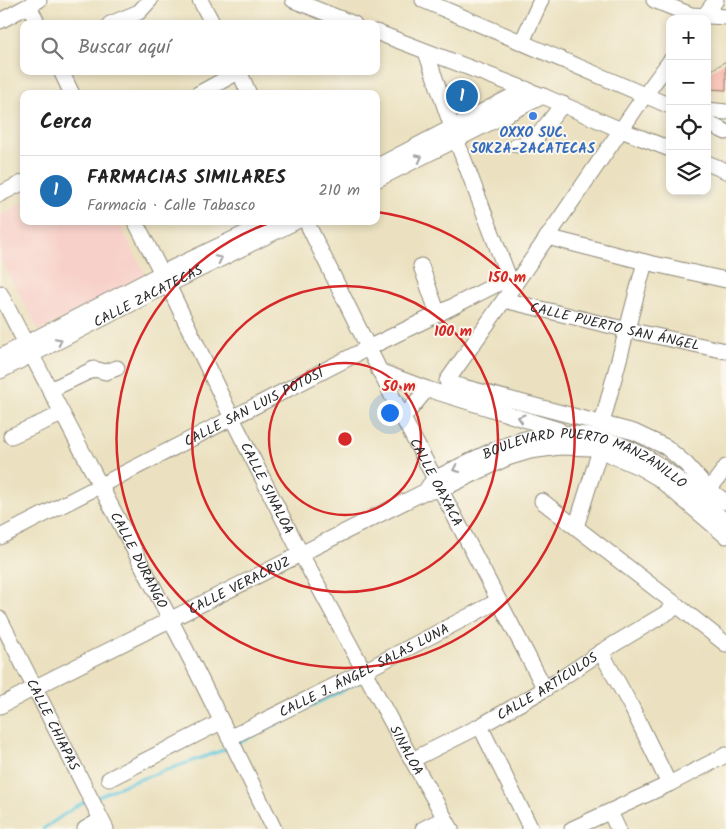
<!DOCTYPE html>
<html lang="es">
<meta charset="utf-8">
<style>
:root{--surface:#fff;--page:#f2f2f2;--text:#222;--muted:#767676;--line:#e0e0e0;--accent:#1f6fb2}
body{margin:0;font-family:Kalam,sans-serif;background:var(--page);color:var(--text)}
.controls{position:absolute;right:15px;top:15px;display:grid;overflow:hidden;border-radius:10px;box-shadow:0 2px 8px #0003}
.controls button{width:45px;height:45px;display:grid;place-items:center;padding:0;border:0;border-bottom:1px solid var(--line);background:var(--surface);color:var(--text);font:25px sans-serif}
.you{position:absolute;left:389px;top:412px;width:18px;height:18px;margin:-12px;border:4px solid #fff;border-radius:50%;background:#1a73e8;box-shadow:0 0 0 8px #1a73e833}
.badge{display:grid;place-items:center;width:32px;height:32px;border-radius:50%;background:var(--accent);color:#fff;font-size:16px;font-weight:700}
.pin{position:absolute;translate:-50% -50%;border:2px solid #fff;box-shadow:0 1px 5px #0006}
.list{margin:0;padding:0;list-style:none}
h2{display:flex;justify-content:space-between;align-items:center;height:65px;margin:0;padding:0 20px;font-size:21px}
h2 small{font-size:16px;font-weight:400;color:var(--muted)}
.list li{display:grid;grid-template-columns:32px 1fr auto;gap:15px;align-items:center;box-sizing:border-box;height:70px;padding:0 20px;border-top:1px solid var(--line)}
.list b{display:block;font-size:19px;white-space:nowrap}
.list p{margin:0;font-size:16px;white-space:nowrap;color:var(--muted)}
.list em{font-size:16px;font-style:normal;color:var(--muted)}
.icon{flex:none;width:28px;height:28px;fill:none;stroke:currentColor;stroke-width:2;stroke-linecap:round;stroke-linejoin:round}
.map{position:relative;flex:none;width:726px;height:829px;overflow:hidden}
.search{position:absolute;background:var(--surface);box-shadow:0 2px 8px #0003;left:20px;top:20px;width:360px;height:55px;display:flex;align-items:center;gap:12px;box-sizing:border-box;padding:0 18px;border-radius:10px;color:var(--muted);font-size:19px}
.panel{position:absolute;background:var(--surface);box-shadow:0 2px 8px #0003;left:20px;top:90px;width:360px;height:135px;border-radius:10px}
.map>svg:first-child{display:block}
.built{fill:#f7d0c9}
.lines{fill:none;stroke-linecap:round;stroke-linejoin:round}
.stream{stroke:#60c7dc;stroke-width:3}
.building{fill:#f7aca0}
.minor-casing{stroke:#8b8676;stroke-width:17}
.minor{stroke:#fff;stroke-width:15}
.oneway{stroke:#a0a0a0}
.ring{fill:none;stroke:#d62828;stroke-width:2.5}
.shop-dot{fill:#3f7fe0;stroke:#fbf7ec;stroke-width:2}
.labels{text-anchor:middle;stroke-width:4;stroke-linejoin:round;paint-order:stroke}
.shop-label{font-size:14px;font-weight:bold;fill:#366cbe;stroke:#fbf7ec}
.street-label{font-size:14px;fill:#2b2b2b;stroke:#fbf7ec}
.centre{fill:#d62828;stroke:#fbf7ec;stroke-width:2.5}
.ring-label{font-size:15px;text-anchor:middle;font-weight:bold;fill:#d62828;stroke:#fbf7ec;stroke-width:4;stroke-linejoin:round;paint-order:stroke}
</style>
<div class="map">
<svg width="726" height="829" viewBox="0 0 726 829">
<rect width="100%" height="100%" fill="#fbf7ec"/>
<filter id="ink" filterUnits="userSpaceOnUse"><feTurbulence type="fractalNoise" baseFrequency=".02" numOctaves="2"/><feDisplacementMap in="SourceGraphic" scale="10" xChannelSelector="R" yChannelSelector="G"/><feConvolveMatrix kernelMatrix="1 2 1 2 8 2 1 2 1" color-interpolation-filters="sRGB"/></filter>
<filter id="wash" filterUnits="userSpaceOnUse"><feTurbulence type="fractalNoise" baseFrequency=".0096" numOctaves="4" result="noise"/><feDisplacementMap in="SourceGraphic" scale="20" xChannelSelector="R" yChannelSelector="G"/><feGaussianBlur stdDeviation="1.12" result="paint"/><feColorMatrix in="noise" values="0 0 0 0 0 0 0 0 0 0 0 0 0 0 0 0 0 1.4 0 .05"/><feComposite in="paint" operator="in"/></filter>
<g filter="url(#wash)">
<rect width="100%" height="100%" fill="#ebe1c0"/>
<!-- built -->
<path class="built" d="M24,202V221H118L146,276L39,331L0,258V215Z"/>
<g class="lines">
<!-- stream -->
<g class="stream">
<path d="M237,744L363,680"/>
<path d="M95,798L124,785L229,748"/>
<path d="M43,829L78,805L87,801"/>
</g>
</g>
<g id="blocks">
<!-- building -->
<path class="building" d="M726,61V90L707,89V73Z"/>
</g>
</g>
<g filter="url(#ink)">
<use href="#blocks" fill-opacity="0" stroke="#8b8676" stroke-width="1"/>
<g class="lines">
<!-- minor casing -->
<g class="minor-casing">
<g id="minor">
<path d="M200,0L213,24"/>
<path d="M293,0L354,24"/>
<path d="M423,0L670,106"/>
<path d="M654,0L691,15L726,17"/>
<path d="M29,6L38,24"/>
<path d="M702,19L716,0"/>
<path d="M0,21L39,0"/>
<path d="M110,24L139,12L150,0"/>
<path d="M376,32L543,96L621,130L670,149"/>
<path d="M522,42L541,0"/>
<path d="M426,52L456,139L512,286"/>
<path d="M670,61L645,95L504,300L447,381L448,383L634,432L666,447L686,464L709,490L726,502"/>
<path d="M61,71L72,94"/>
<path d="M239,71L249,94"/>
<path d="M198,94L240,71"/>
<path d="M707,110L726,112"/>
<path d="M707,123L726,132"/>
<path d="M517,145H524L536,138L563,104"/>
<path d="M707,163L726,171"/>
<path d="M376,167L526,89"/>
<path d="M376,180L543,96"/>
<path d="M0,194L24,182"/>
<path id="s1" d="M135,221L168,285L232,418L301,554L412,760L451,829"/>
<path id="s2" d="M306,221L403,418L545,689"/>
<path d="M547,237L645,262L726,280"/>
<path d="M421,266L438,314"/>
<path id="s3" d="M0,293C55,402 114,510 170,619C206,688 240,759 274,829"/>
<path id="s4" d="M504,300L628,330L726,351"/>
<path d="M0,357L162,273L271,221"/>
<path id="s5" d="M0,371L168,285L297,221"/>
<path d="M379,371L427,389L559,430"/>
<path d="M50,390L94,369L106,372L117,368"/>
<path d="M403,418L427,389"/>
<path d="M602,423L645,262"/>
<path d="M11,436L62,414"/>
<path id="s6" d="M428,487L434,479C467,463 507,440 544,435C583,428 627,443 659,465C669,473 680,480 689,488C702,499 713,511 726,522"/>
<path d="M709,490L726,467"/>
<path d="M542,501L678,606L726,644"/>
<path d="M576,527L600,450"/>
<path id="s7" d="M0,537L368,348L438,314L509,278"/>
<path id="s8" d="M0,619L106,829"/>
<path d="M601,652L632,708L669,784"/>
<path id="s9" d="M0,706L34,688L424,492L440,490L507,458L530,451L560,447L592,448L600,450L639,467L658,478L726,536"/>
<path d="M480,726L531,829"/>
<path id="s10" d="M229,738L364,671L498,601"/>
<path id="s11" d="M412,760L480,726L545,689L601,652L678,606"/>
<path d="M109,779L221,722"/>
<path d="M610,812L618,829"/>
<path d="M85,829L101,820"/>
<path d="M423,829L445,818"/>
<path d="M572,829L669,784L726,755"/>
</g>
</g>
<!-- minor -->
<use href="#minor" class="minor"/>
</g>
<!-- one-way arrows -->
<defs><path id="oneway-chevron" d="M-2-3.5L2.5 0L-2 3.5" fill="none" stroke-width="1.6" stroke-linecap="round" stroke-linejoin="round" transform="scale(1.25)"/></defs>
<g class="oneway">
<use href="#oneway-chevron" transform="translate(419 158) rotate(-27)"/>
<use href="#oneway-chevron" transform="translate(219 259) rotate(-26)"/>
<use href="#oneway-chevron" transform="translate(59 341) rotate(-27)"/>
<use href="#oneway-chevron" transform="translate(521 418) rotate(-163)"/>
<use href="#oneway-chevron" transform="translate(456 469) rotate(155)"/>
</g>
</g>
<!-- distance rings -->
<g class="ring">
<circle cx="345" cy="439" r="76"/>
<circle cx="345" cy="439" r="153"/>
<path d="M377 212A229 229 0 1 1 272 222"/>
</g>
<!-- markers -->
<circle class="shop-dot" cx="533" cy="116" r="5"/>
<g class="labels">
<!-- shop labels -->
<g class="shop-label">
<text x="533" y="137">OXXO SUC.<tspan x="533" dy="16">50KZA-ZACATECAS</tspan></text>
</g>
<!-- street labels -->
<g class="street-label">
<text dy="5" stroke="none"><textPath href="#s5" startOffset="166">CALLE ZACATECAS</textPath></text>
<text dy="5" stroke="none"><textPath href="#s4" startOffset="114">CALLE PUERTO SAN ÁNGEL</textPath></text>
<text dy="5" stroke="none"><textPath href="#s7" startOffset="285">CALLE SAN LUIS POTOSÍ</textPath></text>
<text dy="5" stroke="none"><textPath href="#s6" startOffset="174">BOULEVARD PUERTO MANZANILLO</textPath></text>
<text dy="5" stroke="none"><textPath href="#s2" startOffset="292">CALLE OAXACA</textPath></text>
<text dy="5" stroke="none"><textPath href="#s1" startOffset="298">CALLE SINALOA</textPath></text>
<text dy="5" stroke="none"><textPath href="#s3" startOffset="301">CALLE DURANGO</textPath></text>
<text dy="5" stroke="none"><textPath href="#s9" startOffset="268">CALLE VERACRUZ</textPath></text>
<text dy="5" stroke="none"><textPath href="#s10" startOffset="151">CALLE J. ÁNGEL SALAS LUNA</textPath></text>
<text dy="5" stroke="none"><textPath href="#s11" startOffset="154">CALLE ARTÍCULOS</textPath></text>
<text dy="5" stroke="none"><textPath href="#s8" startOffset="118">CALLE CHIAPAS</textPath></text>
<text dy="5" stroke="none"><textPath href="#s1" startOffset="595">SINALOA</textPath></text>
</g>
</g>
<circle cx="345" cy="439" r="8" class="centre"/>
<g class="ring-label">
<text x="507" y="282">150 m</text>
<text x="453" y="336">100 m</text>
<text x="399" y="391">50 m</text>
</g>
</svg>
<div class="controls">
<button>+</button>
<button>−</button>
<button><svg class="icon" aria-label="locate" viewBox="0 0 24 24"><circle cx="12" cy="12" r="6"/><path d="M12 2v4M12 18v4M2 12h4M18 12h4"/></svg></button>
<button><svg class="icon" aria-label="layers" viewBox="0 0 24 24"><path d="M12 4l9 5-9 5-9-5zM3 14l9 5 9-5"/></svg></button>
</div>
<div class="you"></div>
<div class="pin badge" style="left:462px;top:96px">1</div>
<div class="search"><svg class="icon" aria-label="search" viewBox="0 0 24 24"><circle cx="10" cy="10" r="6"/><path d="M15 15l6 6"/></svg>Buscar aquí</div>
<section class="panel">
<h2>Cerca<small></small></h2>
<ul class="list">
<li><span class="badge">1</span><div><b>FARMACIAS SIMILARES</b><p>Farmacia · Calle Tabasco</p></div><em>210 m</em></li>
</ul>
</section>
</div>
